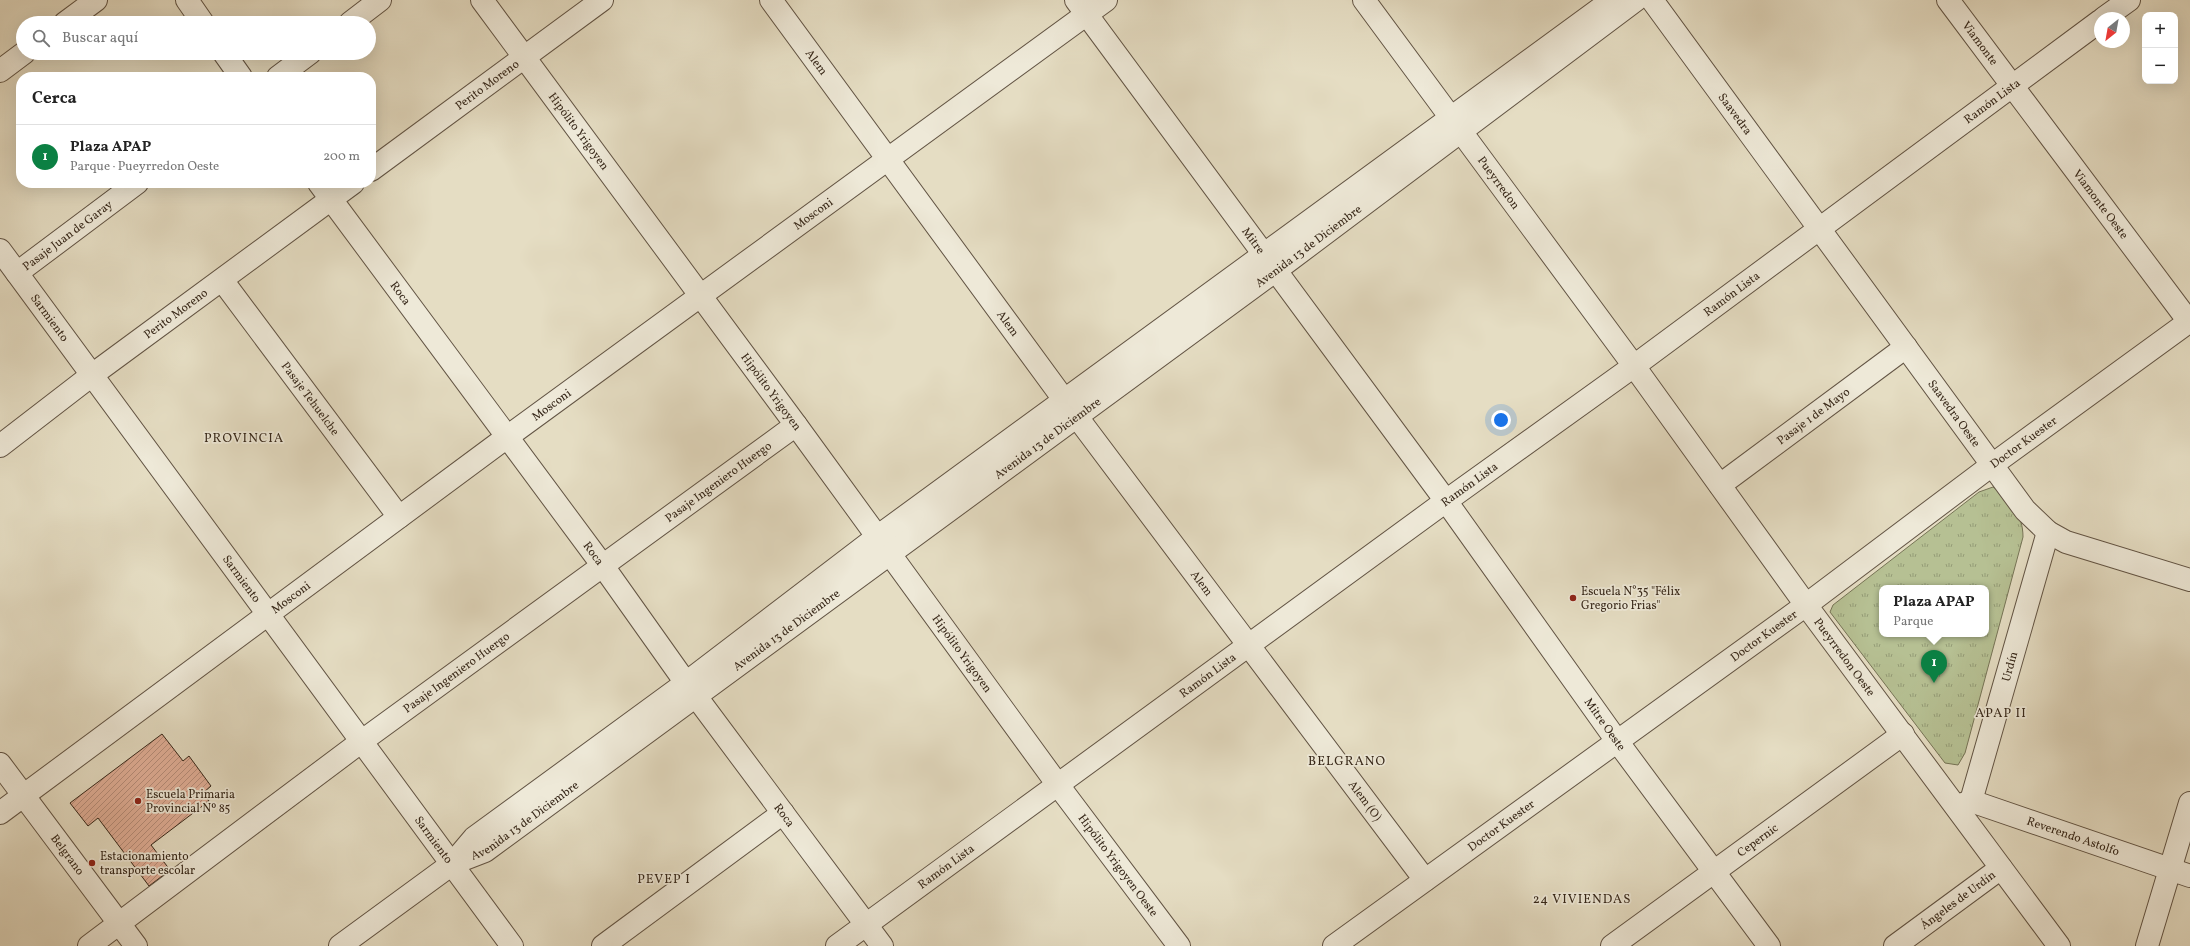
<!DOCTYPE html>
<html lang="es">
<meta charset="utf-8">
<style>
:root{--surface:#fff;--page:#f2f2f2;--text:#222;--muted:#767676;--line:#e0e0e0;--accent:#0b8043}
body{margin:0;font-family:Vollkorn,serif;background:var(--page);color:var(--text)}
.controls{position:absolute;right:12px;top:12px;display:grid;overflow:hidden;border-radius:8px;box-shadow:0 4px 16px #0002}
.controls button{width:36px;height:36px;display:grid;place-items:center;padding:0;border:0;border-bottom:1px solid var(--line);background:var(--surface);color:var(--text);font:20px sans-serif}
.compass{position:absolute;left:2094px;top:12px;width:36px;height:36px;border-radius:50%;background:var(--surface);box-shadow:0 4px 16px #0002;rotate:211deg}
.you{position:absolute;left:1501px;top:420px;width:14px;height:14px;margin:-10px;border:3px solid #fff;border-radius:50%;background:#1a73e8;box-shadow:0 0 0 6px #1a73e833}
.badge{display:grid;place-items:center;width:26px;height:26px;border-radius:50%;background:var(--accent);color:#fff;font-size:13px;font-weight:700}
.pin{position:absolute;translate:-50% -33px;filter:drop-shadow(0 1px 2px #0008)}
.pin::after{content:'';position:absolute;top:21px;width:14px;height:12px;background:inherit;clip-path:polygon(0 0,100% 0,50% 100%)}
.popup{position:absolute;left:1879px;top:585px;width:110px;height:52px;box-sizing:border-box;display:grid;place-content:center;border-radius:8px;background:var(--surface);filter:drop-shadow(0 1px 3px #0005);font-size:13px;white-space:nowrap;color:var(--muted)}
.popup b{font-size:15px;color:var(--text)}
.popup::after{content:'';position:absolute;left:50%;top:100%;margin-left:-8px;border:8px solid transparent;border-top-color:var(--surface)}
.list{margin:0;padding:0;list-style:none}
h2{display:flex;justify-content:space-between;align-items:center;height:52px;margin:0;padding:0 16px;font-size:17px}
h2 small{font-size:13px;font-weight:400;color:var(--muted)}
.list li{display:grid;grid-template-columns:26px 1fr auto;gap:12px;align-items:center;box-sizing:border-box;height:64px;padding:0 16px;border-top:1px solid var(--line)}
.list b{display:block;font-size:15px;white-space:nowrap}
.list p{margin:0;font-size:13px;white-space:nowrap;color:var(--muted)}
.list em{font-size:13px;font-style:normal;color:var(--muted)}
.icon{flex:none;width:22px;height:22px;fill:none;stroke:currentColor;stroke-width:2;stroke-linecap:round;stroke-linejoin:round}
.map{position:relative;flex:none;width:2190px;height:946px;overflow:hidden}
.search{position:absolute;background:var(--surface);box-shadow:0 4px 16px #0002;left:16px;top:16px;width:360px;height:44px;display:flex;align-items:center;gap:10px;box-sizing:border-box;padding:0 14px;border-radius:22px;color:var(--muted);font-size:15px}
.panel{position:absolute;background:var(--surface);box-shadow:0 4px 16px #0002;left:16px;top:72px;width:360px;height:116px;border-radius:16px}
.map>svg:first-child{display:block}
.park{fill:url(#park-tufts);stroke:#767456;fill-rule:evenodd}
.building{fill:url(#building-hatch);stroke:#362719}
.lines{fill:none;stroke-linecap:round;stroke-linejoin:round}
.minor-casing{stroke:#625444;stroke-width:24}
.minor{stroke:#eee9d8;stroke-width:22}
.poi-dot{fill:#8f2418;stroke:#eee9d8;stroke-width:1.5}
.labels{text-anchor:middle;stroke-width:3.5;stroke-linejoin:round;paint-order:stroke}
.street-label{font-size:12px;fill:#362719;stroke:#eee9d8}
.poi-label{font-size:12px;fill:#362719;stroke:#eee9d8;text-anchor:start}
.neighbourhood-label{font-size:13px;letter-spacing:1px;fill:#362719;stroke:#eee9d8}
</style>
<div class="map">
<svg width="2190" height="946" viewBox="0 0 2190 946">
<defs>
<pattern id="park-tufts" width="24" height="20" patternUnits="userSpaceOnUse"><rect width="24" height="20" fill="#b6c093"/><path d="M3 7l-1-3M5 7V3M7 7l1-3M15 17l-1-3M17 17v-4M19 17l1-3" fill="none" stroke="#959c77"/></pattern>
<pattern id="building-hatch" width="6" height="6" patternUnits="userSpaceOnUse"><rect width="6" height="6" fill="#e1af98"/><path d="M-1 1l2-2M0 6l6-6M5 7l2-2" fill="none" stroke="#b78e7b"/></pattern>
</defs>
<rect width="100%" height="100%" fill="#e5ddc3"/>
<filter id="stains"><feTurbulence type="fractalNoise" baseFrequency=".005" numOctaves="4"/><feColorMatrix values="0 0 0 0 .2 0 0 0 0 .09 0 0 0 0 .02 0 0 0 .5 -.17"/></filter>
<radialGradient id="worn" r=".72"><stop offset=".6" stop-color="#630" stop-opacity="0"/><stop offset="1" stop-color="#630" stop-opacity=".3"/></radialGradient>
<!-- park -->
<path class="park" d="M1993,487C2011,499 2023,515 2023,537L1965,753L1958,765L1945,763L1830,612L1833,605L1979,492ZM1882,588H1986V634H1882Z"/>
<!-- building -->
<path class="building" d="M162,734L183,761L189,756L211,786L203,793L209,801L151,845L170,870L149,886L98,818L88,826L70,803Z"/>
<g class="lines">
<!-- minor casing -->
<g class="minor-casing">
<g id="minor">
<path d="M187,0L203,23"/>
<path id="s1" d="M482,0L796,425L1058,785L1179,946"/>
<path id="s2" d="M771,0L1065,401L1425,880"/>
<path id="s3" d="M1076,0L1446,501L1617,741L1769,946"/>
<path id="s4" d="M1364,0L1634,366L1806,605L2059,946"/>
<path id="s5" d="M1652,0L2025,510L2048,532L2066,542L2190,580"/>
<path id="s6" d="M1948,0L2190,323"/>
<path d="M2104,18L2129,0"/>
<path d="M65,23L96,0"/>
<path d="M350,23L380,0"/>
<path d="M224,53L241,77"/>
<path d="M0,71L24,53"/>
<path d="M278,77L310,53"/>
<path id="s7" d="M371,170L602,0"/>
<path id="s8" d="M319,183L603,566L686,683L882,946"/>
<path id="s9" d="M0,250L512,946"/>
<path id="s10" d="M17,273L137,183"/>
<path id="s11" d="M222,280L399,517"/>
<path id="s12" d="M0,446L92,375L353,183"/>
<path id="s13" d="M1720,485L1906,347"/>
<path id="s14" d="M0,764L136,946"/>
<path id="s15" d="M1971,801L2048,532"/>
<path id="s16" d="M1957,806L1971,801L2190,876"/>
<path id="s17" d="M0,813L507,437L1106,0"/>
<path id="s18" d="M454,863L485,851L1275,271L1636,0"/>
<path id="s19" d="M89,946L362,741L796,425"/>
<path d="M340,946L452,864L474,838L686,683L877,537L1612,0"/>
<path d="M603,946L783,813"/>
<path id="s20" d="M837,946L1446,501L1634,366L2100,21"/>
<path id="s21" d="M1334,946L1806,605L1992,465L2190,321"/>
<path id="s22" d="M1612,946L1903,734"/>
<path id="s23" d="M1895,946L2001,868"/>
<path d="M2147,946L2190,803"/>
</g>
</g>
<!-- minor -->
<use href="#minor" class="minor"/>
</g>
<!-- markers -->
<g class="poi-dot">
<circle cx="1573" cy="598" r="4"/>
<circle cx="138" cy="801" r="4"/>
<circle cx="92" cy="863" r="4"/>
</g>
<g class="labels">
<!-- street labels -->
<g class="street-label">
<text dy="4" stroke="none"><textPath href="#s6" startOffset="54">Viamonte</textPath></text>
<text dy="4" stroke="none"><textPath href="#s2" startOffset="77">Alem</textPath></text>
<text dy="4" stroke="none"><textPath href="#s7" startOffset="144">Perito Moreno</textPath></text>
<text dy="4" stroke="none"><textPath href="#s20" startOffset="1431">Ramón Lista</textPath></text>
<text dy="4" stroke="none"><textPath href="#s5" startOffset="141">Saavedra</textPath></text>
<text dy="4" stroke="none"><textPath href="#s1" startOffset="163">Hipólito Yrigoyen</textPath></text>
<text dy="4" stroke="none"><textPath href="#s4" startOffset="227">Pueyrredon</textPath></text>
<text dy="4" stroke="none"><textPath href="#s6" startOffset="255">Viamonte Oeste</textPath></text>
<text dy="4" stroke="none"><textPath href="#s17" startOffset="1010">Mosconi</textPath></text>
<text dy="4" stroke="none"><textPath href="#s10" startOffset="63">Pasaje Juan de Garay</textPath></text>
<text dy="4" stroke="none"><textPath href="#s3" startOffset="299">Mitre</textPath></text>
<text dy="4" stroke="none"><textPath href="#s18" startOffset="1055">Avenida 13 de Diciembre</textPath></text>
<text dy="4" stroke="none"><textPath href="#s8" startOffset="137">Roca</textPath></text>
<text dy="4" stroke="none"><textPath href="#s20" startOffset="1107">Ramón Lista</textPath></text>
<text dy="4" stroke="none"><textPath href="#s12" startOffset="220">Perito Moreno</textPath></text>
<text dy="4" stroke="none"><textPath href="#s9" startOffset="84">Sarmiento</textPath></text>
<text dy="4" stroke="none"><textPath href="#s2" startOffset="401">Alem</textPath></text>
<text dy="4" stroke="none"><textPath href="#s1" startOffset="487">Hipólito Yrigoyen</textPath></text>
<text dy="4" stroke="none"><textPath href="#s11" startOffset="148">Pasaje Tehuelche</textPath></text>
<text dy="4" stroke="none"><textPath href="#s17" startOffset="686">Mosconi</textPath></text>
<text dy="4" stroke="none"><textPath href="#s5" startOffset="512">Saavedra Oeste</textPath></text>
<text dy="4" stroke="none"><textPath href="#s13" startOffset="116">Pasaje 1 de Mayo</textPath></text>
<text dy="4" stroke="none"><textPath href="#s18" startOffset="731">Avenida 13 de Diciembre</textPath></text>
<text dy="4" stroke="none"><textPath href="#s21" startOffset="854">Doctor Kuester</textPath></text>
<text dy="4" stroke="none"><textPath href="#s19" startOffset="782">Pasaje Ingeniero Huergo</textPath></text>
<text dy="4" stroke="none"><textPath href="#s20" startOffset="783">Ramón Lista</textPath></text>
<text dy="4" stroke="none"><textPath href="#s8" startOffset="461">Roca</textPath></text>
<text dy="4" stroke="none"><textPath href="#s9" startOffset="408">Sarmiento</textPath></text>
<text dy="4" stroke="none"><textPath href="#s2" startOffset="725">Alem</textPath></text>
<text dy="4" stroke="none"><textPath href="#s17" startOffset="362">Mosconi</textPath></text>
<text dy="4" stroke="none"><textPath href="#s18" startOffset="407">Avenida 13 de Diciembre</textPath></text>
<text dy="4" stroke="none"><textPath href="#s21" startOffset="530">Doctor Kuester</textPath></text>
<text dy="4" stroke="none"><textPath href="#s1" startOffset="811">Hipólito Yrigoyen</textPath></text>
<text dy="4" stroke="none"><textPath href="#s4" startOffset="814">Pueyrredon Oeste</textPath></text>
<text dy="4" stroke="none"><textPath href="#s15" startOffset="140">Urdín</textPath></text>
<text dy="4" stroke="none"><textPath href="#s19" startOffset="458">Pasaje Ingeniero Huergo</textPath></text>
<text dy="4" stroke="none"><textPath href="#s20" startOffset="459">Ramón Lista</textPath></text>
<text dy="4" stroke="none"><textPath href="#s3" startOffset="897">Mitre Oeste</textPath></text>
<text dy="4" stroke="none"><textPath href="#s2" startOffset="997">Alem (O)</textPath></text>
<text dy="4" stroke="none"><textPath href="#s8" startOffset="785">Roca</textPath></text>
<text dy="4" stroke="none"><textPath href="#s18" startOffset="83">Avenida 13 de Diciembre</textPath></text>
<text dy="4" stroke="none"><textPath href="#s21" startOffset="206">Doctor Kuester</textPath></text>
<text dy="4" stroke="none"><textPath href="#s16" startOffset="123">Reverendo Astolfo</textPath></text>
<text dy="4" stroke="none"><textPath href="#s22" startOffset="180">Cepernic</textPath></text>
<text dy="4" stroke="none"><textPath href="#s9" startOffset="732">Sarmiento</textPath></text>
<text dy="4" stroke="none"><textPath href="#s14" startOffset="113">Belgrano</textPath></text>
<text dy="4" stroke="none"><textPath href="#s1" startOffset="1074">Hipólito Yrigoyen Oeste</textPath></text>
<text dy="4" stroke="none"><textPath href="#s20" startOffset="135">Ramón Lista</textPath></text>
<text dy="4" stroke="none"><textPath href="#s23" startOffset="78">Ángeles de Urdín</textPath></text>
</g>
<!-- poi labels -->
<g class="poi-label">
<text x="1581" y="595">Escuela N°35 "Félix<tspan x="1581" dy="14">Gregorio Frias"</tspan></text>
<text x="146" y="798">Escuela Primaria<tspan x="146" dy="14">Provincial Nº 85</tspan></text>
<text x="100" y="860">Estacionamiento<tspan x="100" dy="14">transporte escolar</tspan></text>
</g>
<!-- neighbourhood labels -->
<g class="neighbourhood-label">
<text x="244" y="442">PROVINCIA</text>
<text x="2001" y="717">APAP II</text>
<text x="1347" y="765">BELGRANO</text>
<text x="664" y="883">PEVEP I</text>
<text x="1582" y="903">24 VIVIENDAS</text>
</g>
</g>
<rect width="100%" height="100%" filter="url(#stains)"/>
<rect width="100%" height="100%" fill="url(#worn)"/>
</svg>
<div class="controls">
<button>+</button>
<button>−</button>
</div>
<svg class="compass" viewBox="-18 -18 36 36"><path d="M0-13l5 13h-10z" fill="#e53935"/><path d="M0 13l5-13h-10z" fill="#767676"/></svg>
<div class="you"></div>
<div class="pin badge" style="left:1934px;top:683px">1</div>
<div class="popup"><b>Plaza APAP</b>Parque</div>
<div class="search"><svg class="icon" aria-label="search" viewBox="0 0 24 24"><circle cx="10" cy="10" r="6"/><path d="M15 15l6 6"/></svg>Buscar aquí</div>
<section class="panel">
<h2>Cerca<small></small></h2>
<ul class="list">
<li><span class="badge">1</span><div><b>Plaza APAP</b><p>Parque · Pueyrredon Oeste</p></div><em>200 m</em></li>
</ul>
</section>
</div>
